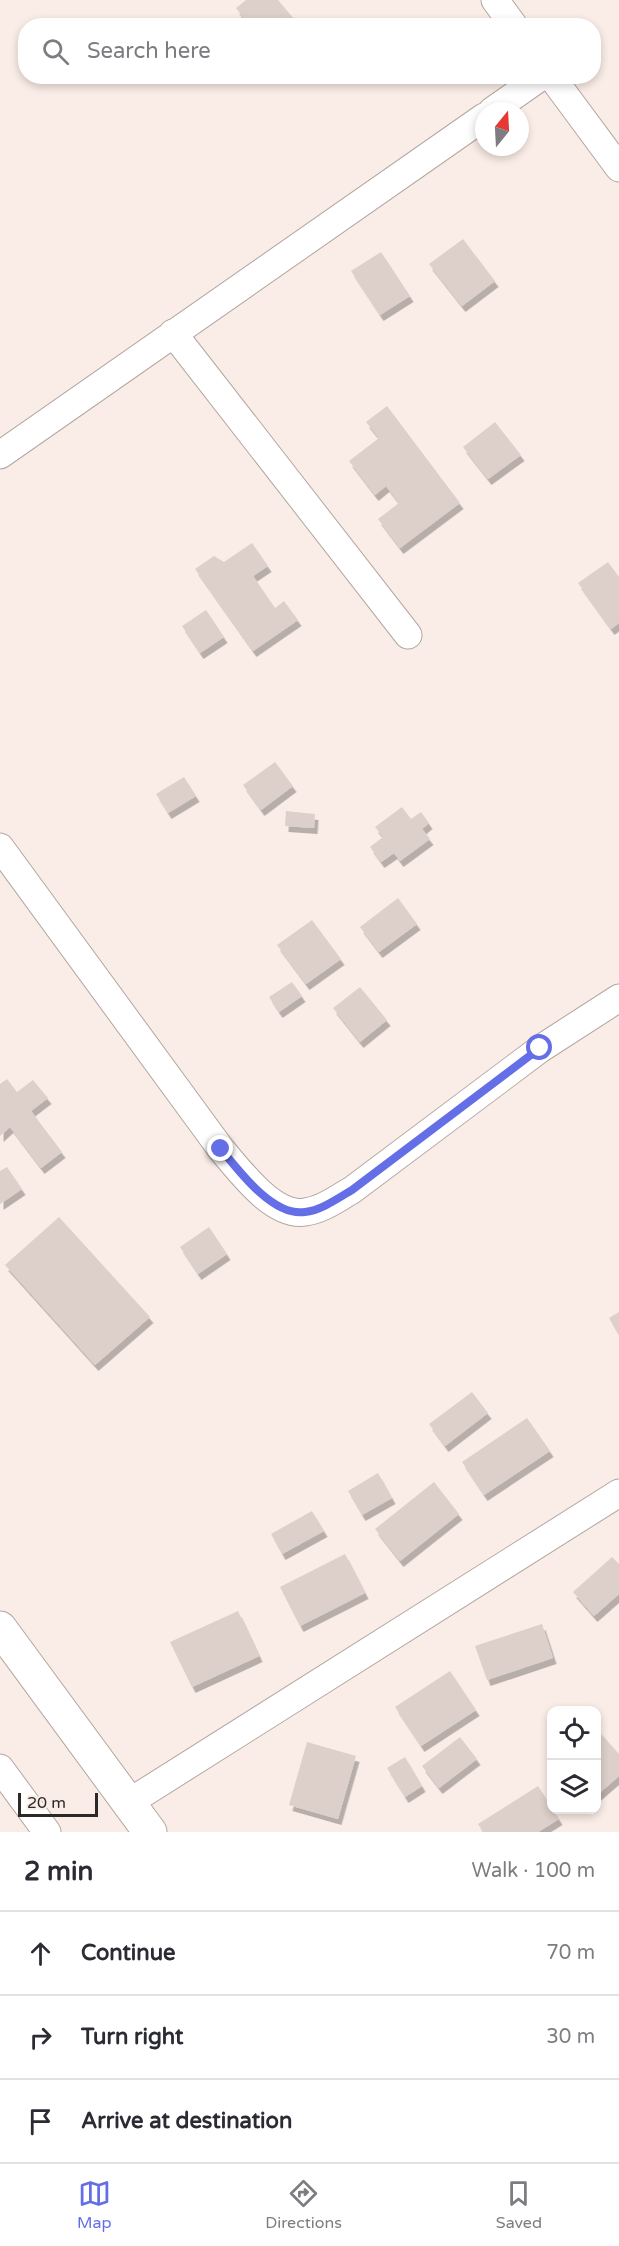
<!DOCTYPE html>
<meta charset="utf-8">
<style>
:root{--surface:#fff;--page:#f7f7f7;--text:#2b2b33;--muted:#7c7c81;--line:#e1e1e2;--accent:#646ee6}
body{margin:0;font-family:"Varela Round",sans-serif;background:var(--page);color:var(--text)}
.controls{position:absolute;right:18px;bottom:18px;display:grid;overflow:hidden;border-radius:12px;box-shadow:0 3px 9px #0003}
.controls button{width:54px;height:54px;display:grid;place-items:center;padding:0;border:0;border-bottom:2px solid var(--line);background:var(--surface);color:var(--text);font:30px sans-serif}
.compass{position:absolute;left:475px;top:102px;width:54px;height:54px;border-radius:50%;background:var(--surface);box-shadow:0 3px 9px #0003;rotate:18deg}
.scale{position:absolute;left:18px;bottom:15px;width:80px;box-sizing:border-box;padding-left:6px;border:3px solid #2d2926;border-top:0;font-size:16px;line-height:21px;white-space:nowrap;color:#2d2926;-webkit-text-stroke:4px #faece6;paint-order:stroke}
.stop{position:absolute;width:18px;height:18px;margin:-14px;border:4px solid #646ee6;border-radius:50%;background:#fff}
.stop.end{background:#646ee6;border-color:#fff;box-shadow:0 2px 6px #0008}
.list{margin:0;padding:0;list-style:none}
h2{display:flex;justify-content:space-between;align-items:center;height:78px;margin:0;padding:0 24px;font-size:26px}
h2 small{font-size:20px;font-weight:400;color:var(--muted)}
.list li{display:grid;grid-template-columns:39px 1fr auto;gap:18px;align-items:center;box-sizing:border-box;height:84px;padding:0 24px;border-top:2px solid var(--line)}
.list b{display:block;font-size:22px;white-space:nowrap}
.list em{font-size:20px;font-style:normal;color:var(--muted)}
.icon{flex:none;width:33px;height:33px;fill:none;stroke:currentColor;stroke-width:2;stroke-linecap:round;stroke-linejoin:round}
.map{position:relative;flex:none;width:619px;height:1832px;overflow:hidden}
.search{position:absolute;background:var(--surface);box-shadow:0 3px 9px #0003;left:18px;right:18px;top:18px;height:66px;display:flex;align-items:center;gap:15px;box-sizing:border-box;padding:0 21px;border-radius:24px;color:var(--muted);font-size:22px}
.sheet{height:330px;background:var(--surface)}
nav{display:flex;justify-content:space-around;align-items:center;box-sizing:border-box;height:84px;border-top:2px solid var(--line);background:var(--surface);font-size:16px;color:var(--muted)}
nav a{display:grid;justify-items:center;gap:3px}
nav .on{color:var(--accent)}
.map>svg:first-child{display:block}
.building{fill:#ddd0ca;filter:url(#shadow)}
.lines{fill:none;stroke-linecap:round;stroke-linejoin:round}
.minor-casing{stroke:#b3a6a0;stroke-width:29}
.secondary-casing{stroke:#b3a6a0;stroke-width:35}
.minor{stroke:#fff;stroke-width:27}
.secondary{stroke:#fff;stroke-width:33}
.route{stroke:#646ee6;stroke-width:8}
</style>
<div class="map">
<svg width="619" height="1832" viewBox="0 0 619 1832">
<defs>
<filter id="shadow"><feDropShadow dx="3.5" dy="6" stdDeviation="0" flood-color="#0004"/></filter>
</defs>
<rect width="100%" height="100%" fill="#faece6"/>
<!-- building -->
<g class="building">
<path d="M246,0H278L294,19L287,26H250L236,8Z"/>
<path d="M463,239L495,281L462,306L429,264Z"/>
<path d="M381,252L410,296L380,315L351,271Z"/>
<path d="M387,406L460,503L400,548L378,519L399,503L386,486L375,495L349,461L379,438L366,422Z"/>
<path d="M495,422L521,455L488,479L463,447Z"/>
<path d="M252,543L268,566L253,576L275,608L284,601L298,620L253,651L195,569L214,556L224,562Z"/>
<path d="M608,562L619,577V623L611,629L578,583Z"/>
<path d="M206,610L224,637L200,653L182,626Z"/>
<path d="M275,762L293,786L261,810L243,785Z"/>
<path d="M184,777L196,796L168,813L156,794Z"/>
<path d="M402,807L411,819L421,812L429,823L422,829L430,839L400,861L394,853L381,862L370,847L383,837L375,827Z"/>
<path d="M286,811L315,814L314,828L285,826Z"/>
<path d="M398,898L417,924L379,952L360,927Z"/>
<path d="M312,920L341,959L306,984L277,945Z"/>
<path d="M292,982L302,996L279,1012L269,997Z"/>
<path d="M360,987L387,1020L360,1042L333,1008Z"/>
<path d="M7,1079L17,1092L33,1080L48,1098L31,1111L62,1152L41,1168L10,1127L0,1136V1084Z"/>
<path d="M7,1167L22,1189L0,1204V1171Z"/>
<path d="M59,1217L150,1317L95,1365L5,1265Z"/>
<path d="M209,1227L227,1254L198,1274L180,1247Z"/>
<path d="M619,1312V1335L609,1318Z"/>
<path d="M472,1392L488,1413L445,1446L429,1424Z"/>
<path d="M527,1418L550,1451L484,1495L462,1462Z"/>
<path d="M378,1473L392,1498L362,1515L348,1491Z"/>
<path d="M434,1482L459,1514L400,1561L375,1529Z"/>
<path d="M312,1511L324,1531L282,1554L271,1534Z"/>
<path d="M345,1554L365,1593L300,1626L280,1587Z"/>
<path d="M612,1557L619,1564V1594L594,1616L573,1592Z"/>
<path d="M238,1611L259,1656L192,1687L170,1642Z"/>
<path d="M542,1624L553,1658L487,1680L475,1646Z"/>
<path d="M450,1671L476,1710L421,1746L395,1707Z"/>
<path d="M596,1728L619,1754V1776L596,1796Z"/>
<path d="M460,1737L477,1759L439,1788L422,1766Z"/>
<path d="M307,1742L356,1756L338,1819L289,1805Z"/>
<path d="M405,1757L422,1786L405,1797L387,1768Z"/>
<path d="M538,1786L559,1819L538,1832H483L478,1824Z"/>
</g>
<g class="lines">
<!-- minor casing -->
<g class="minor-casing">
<g id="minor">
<path d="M495,0L514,26"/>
<path d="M551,76L619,168"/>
<path d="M492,111L542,76"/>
<path d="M173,333L408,635"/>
<path d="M0,455L484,117"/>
<path d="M0,847L221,1149C240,1171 273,1217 305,1212C322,1210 338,1198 352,1190L540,1049L619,998"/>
<path d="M0,1768L47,1832"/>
<path d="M128,1803L619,1493"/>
</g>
</g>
<!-- secondary casing -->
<g class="secondary-casing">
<path id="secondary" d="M0,1628L150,1832"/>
</g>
<!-- minor -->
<use href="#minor" class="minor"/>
<!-- secondary -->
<use href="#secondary" class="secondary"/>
</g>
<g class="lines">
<!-- route -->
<path class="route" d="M221,1149C239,1171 273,1217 305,1212C322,1210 338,1198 352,1190L540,1048"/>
</g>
</svg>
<div class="controls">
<button><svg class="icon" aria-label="locate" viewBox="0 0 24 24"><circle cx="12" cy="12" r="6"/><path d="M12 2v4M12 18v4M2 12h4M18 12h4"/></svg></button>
<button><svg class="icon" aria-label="layers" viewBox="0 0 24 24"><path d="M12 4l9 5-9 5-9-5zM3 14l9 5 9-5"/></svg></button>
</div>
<svg class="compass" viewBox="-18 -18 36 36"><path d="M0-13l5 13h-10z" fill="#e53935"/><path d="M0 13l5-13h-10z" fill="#7c7c81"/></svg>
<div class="scale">20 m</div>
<div class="stop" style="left:540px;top:1048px"></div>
<div class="stop end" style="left:221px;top:1149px"></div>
<div class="search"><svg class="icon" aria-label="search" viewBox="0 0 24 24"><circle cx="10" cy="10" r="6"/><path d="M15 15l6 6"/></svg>Search here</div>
</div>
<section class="sheet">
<h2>2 min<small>Walk · 100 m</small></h2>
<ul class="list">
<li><svg class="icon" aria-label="ahead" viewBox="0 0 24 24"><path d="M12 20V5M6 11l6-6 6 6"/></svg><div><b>Continue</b></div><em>70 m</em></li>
<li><svg class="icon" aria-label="right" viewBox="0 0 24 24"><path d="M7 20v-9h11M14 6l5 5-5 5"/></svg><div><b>Turn right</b></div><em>30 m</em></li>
<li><svg class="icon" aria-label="arrive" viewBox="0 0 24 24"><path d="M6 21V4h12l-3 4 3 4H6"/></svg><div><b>Arrive at destination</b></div></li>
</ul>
</section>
<nav>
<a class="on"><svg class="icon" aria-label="map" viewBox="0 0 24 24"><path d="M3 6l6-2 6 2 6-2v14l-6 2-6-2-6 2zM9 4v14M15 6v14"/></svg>Map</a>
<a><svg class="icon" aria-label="directions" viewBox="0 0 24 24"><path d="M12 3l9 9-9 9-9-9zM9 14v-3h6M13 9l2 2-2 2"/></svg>Directions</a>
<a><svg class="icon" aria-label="saved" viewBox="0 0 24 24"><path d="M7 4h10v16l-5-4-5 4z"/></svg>Saved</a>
</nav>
